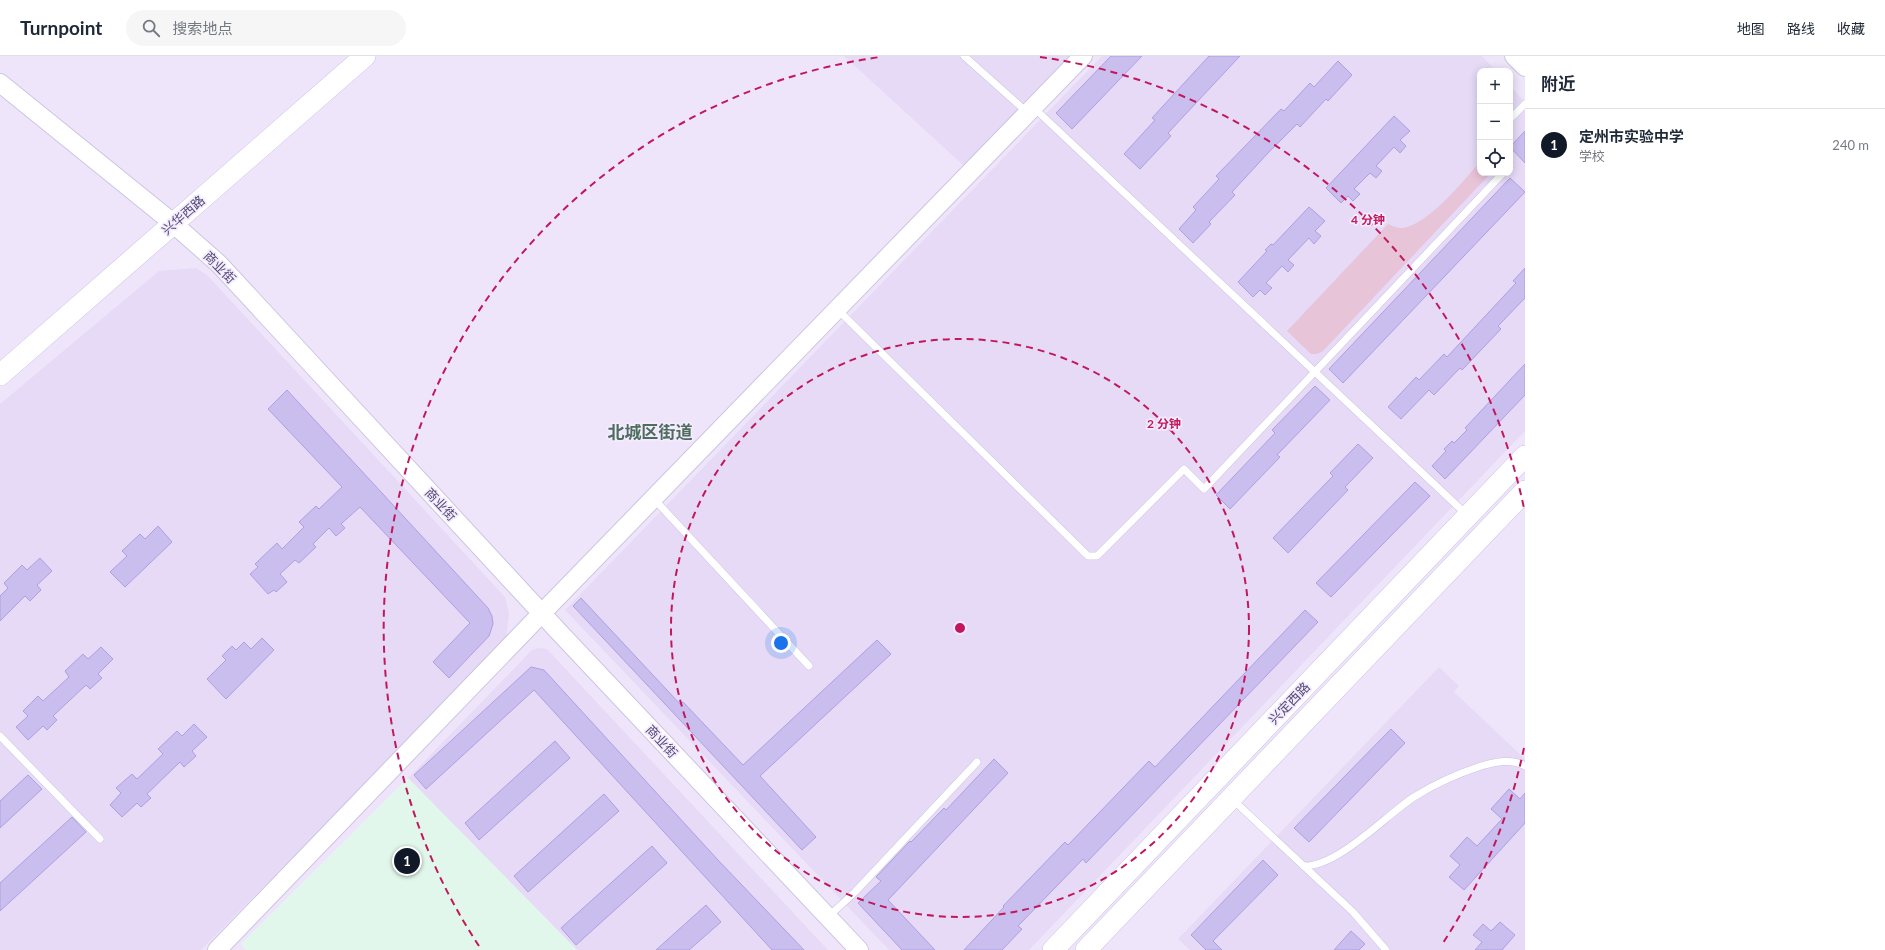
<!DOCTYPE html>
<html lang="zh">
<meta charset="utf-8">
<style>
:root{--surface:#fff;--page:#f6f6f7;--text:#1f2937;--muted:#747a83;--line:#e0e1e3;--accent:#111827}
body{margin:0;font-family:Lato,"Noto Sans SC",sans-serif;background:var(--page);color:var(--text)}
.controls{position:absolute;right:12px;top:12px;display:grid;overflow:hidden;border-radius:8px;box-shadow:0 2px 10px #0003}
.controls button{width:36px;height:36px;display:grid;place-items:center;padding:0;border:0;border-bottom:1px solid var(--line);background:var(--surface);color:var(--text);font:20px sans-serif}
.you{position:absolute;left:781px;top:587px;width:14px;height:14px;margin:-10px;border:3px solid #fff;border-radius:50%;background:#1a73e8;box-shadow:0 0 0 6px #1a73e833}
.badge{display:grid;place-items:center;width:26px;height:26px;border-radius:50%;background:var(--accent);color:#fff;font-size:13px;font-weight:700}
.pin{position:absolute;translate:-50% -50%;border:2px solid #fff;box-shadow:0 1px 4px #0006}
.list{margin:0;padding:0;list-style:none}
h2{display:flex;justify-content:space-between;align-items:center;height:52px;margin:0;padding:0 16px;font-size:17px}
h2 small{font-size:13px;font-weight:400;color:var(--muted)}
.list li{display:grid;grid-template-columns:26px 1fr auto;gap:12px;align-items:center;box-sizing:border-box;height:72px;padding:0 16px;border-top:1px solid var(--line)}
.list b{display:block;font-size:15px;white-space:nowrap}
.list p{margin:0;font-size:13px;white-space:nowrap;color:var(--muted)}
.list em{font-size:13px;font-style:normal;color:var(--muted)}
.icon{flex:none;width:22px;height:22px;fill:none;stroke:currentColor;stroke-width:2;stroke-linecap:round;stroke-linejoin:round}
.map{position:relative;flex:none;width:1525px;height:894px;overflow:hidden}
header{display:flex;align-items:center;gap:24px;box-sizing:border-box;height:56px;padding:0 20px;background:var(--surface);border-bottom:1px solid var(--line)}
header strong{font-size:19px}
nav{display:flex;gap:22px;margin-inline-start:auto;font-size:14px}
.search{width:280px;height:36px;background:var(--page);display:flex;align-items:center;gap:10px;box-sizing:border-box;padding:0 14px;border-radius:22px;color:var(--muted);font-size:15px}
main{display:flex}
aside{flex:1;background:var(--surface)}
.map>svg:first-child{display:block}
.residential{fill:#e6daf7}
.education{fill:#e2f7ec}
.green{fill:#e8c4d8}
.building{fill:#cabeef;stroke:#ae9fe1}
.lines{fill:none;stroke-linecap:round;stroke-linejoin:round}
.service-casing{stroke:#ccc4e1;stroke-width:8}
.tertiary-casing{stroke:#ccc4e1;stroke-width:20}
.secondary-casing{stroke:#cdc1e6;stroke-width:22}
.service{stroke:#fff;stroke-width:7}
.tertiary{stroke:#fff;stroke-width:18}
.secondary{stroke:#fff;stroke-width:21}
.ring{fill:none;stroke:#c2185b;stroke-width:2;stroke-dasharray:7 5}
.labels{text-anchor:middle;stroke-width:3.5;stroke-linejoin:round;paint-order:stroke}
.street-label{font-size:13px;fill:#534b73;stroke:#f4ebfe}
.district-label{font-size:17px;font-weight:bold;fill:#4d6e5e;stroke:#f4ebfe}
.centre{fill:#c2185b;stroke:#f4ebfe;stroke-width:2}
.ring-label{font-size:12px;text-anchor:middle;font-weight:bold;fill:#c2185b;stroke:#f4ebfe;stroke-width:3.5;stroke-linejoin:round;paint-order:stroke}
</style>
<header>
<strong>Turnpoint</strong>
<div class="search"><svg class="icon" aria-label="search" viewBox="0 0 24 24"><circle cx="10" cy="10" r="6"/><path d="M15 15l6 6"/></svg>搜索地点</div>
<nav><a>地图</a><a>路线</a><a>收藏</a></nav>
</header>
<main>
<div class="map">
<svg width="1525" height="894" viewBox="0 0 1525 894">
<rect width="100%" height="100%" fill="#efe5fb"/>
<!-- residential -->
<g class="residential">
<path d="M844,0H1071L964,110Z"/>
<path d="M1102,0H1482L1496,15H1480V117H1510V30L1525,46V375L1029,894H889L565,554Z"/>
<path d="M196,212L207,219L505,541L509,557L506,585L201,894H0V348L159,215Z"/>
<path d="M538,592L547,593L828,894H577L408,722L532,594Z"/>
<path d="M1439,611L1459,630L1454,636L1525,703V894H1190L1178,883Z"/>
</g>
<!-- education -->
<path class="education" d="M408,722L577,894H246L241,888Z"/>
<!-- green -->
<path class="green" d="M1480,106V117H1491L1323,295L1317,298H1311L1287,275L1388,168C1393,170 1399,173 1403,172C1429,168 1463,125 1480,106Z"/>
<!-- building -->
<g class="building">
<path d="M1111,0H1142L1072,73L1056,57Z"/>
<path d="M1209,0H1240L1168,77L1171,80L1140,113L1124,98L1155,64L1152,62Z"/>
<path d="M1338,5L1352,19L1328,45L1326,43L1300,71L1297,68L1268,97L1232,136L1235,139L1209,166L1211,168L1193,187L1179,173L1196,154L1193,151L1219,123L1216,120L1281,53L1284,55L1310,27L1314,31Z"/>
<path d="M1394,60L1410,75L1400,84L1406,90L1400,97L1394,91L1376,110L1382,115L1376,122L1370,117L1354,133L1360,138L1353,145L1348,140L1341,147L1326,132Z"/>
<path d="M1525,75V107L1510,91Z"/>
<path d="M1510,122L1525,136L1343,327L1329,313Z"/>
<path d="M1309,151L1325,165L1315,175L1321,180L1314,188L1309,182L1288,204L1294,209L1288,216L1282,210L1266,227L1272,232L1265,239L1260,234L1253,241L1238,226L1267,195L1265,194L1271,188L1273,189Z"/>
<path d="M1525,212V242L1498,270L1501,273L1462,314L1460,312L1434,339L1429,334L1401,363L1388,351L1416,321L1419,324L1444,298L1447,301L1516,227L1513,225Z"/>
<path d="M1525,308V339L1445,423L1432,410L1446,395L1444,393L1452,385L1454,387L1467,374L1465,372Z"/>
<path d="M1315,330L1330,344L1277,399L1280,401L1230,453L1216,439L1275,377L1272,374Z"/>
<path d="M287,334L488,552L492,560L493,568L489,580L449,622L433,606L470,567L360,451L341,468L345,472L336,480L329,472L313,488L316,491L299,507L295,504L280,518L287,526L276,536L274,534L268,538L250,518L258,511L255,508L277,487L282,493L304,471L299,466L316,450L319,453L342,431L268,353Z"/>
<path d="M1358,388L1373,402L1345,431L1348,434L1288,497L1273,482L1333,420L1330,417Z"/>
<path d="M1415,426L1430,440L1331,541L1316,527Z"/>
<path d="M158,470L172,486L125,531L110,516L127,500L122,495L140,478L145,483Z"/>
<path d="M40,502L52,515L37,529L41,534L30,545L25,540L0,565V540L8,532L4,527L22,509L27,514Z"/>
<path d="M581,542L680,648L683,646L743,709L877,584L891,598L760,720L816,781L802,794L573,550Z"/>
<path d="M1305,554L1318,566L1086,807L1083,803L1018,870L1022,873L1002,894H964L1004,851L1003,850L1065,786L1068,789L1149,705L1155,711Z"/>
<path d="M262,582L274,594L226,643L207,623L226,604L222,600L232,590L236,594L244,586L251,593Z"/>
<path d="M101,591L113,603L98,618L102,622L90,633L86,629L53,660L57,664L47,674L43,670L28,684L16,671L28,660L23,655L38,640L43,645L69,621L65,615L83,598L88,603Z"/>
<path d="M531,611L544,614L718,804L804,894H772L534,634L426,733L414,719Z"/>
<path d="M194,668L207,681L192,695L196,700L184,711L180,706L147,738L151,742L141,751L137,747L122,761L110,749L121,737L116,732L132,718L137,723L163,698L158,693L177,675L182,680Z"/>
<path d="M1391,673L1405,687L1309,786L1294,772Z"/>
<path d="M555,685L570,702L479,784L465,767Z"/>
<path d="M994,703L1008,717L888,844L935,894H902L858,847L881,825L876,821L910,785L911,786L944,752L946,754Z"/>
<path d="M28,719L42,733L0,772V745Z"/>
<path d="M1509,733L1520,743L1525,737V767L1464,834L1449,821L1460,809L1450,800L1467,781L1477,790L1502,763L1491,753Z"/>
<path d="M604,738L619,755L528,836L514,820Z"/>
<path d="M72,761L86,776L0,855V827Z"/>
<path d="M652,790L667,807L576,889L561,872Z"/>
<path d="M1263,804L1278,819L1213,885L1222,894H1206L1191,879Z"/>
<path d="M706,849L721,866L689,894H656Z"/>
<path d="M1500,866L1515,879L1502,894H1475L1482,886L1473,879L1483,868L1491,875Z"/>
<path d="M1351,875L1365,888L1359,894H1334Z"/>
</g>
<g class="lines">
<!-- service casing -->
<g class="service-casing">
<g id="service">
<path d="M964,0L1028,57"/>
<path d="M1034,52L1466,458"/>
<path d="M1510,63L1525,48"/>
<path d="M1510,108V109"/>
<path d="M838,254L1088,500H1097L1184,413L1204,433L1503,117"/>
<path d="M654,443L809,610"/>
<path d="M0,680L100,783"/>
<path d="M1232,743L1353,856L1386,894"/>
<path d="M1304,810C1339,810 1385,760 1414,741C1436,727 1457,718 1481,710C1495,706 1512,702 1525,710"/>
<path d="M829,860L855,836L977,706"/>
</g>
</g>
<!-- tertiary casing -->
<g class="tertiary-casing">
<g id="tertiary">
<path d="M1514,0L1525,11"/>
<path d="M0,27L168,163L219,208L559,576L859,894"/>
<path d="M217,894L542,557L1083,0"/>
</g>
</g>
<!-- secondary casing -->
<g class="secondary-casing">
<g id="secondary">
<path d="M0,319L365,0"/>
<path d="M1053,894L1525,400"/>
<path d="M1086,894L1525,435"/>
</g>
</g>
<!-- service -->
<use href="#service" class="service"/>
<!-- tertiary -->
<use href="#tertiary" class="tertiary"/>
<!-- secondary -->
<use href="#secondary" class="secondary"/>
</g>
<!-- distance rings -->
<g class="ring">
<circle cx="960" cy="572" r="289"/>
<path d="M1524 692A577 577 0 0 1 1441 890M479 890A577 577 0 0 1 880 1M1040 1A577 577 0 0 1 1524 452"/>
</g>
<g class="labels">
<!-- street labels -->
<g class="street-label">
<text transform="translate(183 159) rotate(-41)" y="5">兴华西路</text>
<text transform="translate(220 211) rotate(45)" y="5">商业街</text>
<text transform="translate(441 448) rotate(47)" y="5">商业街</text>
<text transform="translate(1289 647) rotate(-46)" y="5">兴定西路</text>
<text transform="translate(662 685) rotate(47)" y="5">商业街</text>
</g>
<!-- district labels -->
<g class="district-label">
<text x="650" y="382">北城区街道</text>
</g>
</g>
<circle cx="960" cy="572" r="6" class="centre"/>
<g class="ring-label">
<text x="1368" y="168">4 分钟</text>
<text x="1164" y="372">2 分钟</text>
</g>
</svg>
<div class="controls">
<button>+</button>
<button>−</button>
<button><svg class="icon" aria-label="locate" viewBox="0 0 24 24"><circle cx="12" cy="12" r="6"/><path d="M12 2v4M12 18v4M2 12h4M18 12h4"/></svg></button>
</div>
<div class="you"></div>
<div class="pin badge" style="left:407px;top:805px">1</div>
</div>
<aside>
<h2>附近<small></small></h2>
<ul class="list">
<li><span class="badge">1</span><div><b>定州市实验中学</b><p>学校</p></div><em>240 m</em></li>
</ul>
</aside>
</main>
